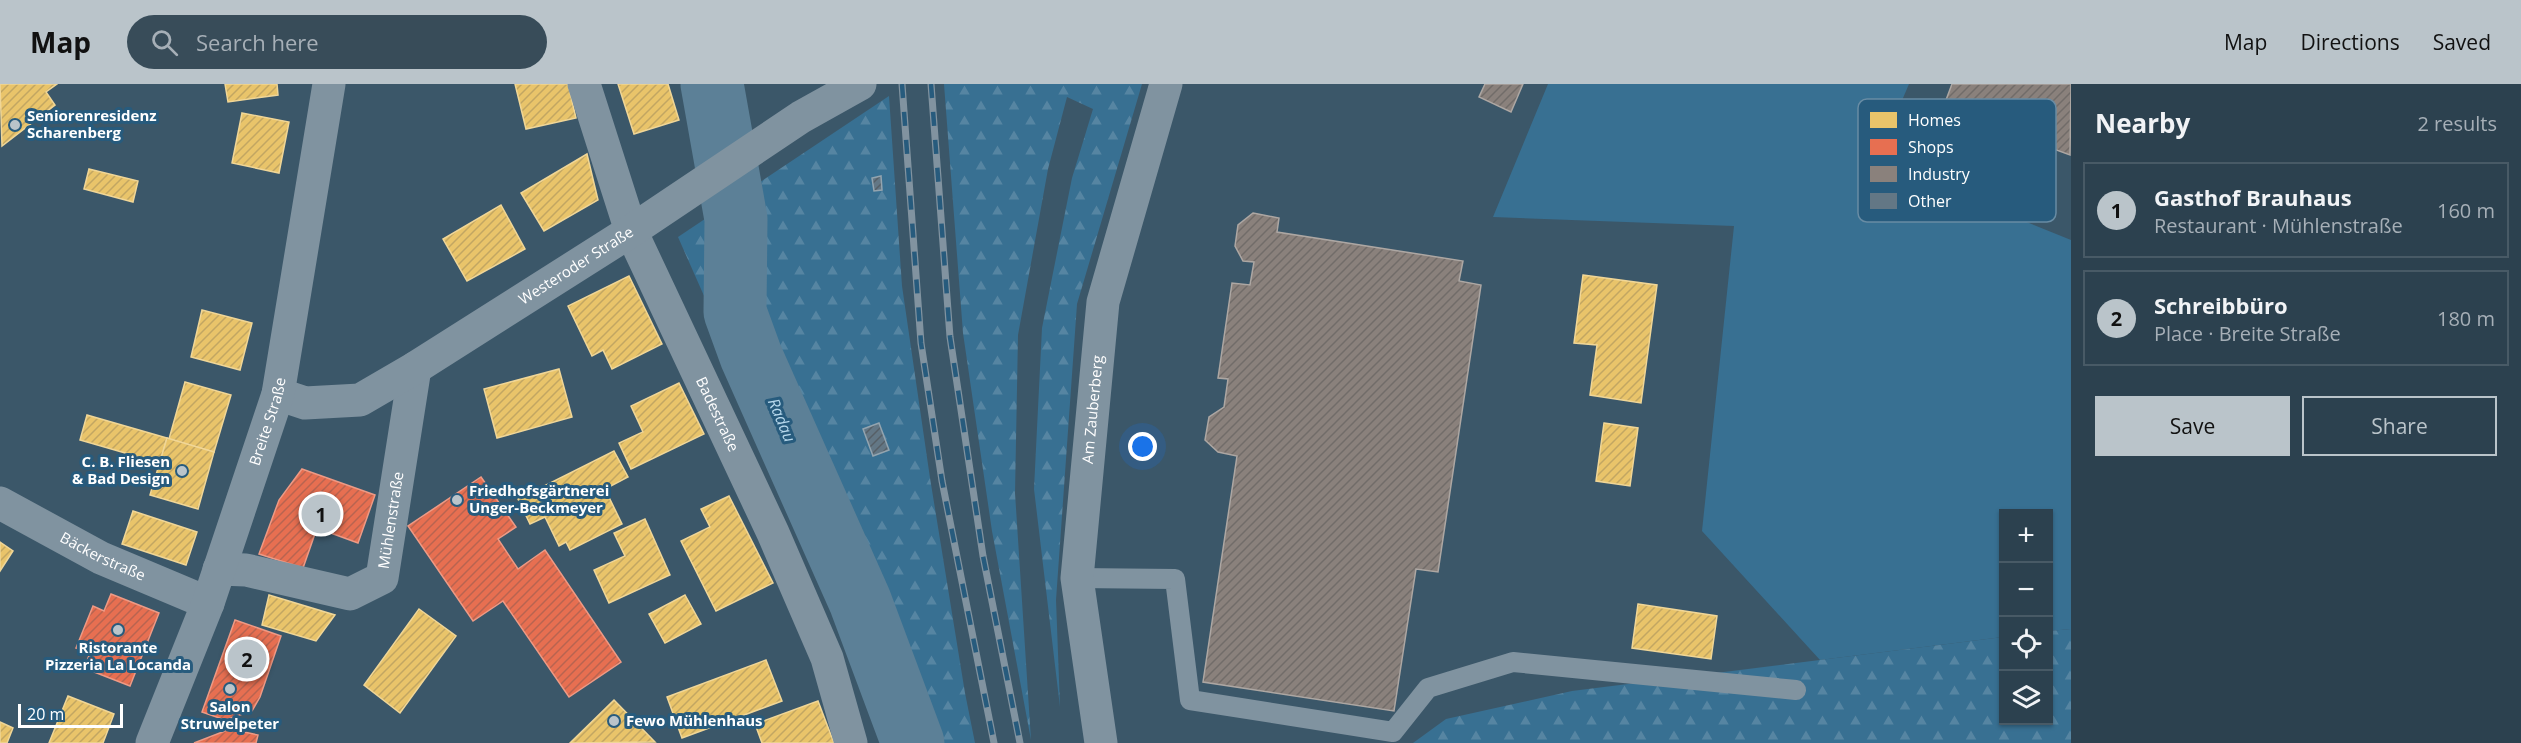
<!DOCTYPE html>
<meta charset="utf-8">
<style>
:root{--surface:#2c414f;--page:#384c59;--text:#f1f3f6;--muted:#a6afb7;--line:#485a66;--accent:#bac4ca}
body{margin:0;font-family:"Open Sans",sans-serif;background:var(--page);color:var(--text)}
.controls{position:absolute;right:18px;bottom:18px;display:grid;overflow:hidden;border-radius:0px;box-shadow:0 2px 4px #0004}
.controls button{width:54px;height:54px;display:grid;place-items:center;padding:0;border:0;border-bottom:2px solid var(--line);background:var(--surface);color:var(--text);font:30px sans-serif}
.scale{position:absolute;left:18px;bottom:15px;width:105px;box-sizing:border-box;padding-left:6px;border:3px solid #fff;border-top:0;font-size:16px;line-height:21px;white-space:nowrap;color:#fff;-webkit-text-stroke:4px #275b7d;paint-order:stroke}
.you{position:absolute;left:1143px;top:363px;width:21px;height:21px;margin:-15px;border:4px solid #fff;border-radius:50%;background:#1a73e8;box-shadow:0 0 0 9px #1a73e833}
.badge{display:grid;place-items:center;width:39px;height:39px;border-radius:50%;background:var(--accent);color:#111;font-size:20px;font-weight:700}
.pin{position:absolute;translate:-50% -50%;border:3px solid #fff;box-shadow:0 2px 6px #0006}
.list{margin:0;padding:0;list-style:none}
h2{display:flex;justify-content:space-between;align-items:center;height:78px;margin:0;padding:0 24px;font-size:26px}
h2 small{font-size:20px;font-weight:400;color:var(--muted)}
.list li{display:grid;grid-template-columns:39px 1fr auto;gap:18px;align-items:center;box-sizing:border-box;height:96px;margin:0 12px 12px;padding:0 12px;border:2px solid var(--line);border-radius:0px}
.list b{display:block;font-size:22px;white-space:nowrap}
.list p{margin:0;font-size:20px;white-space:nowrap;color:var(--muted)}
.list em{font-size:20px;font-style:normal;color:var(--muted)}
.actions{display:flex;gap:12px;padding:18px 24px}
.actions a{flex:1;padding:14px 0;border:2px solid var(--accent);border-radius:0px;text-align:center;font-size:21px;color:var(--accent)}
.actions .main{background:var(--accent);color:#111}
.icon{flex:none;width:33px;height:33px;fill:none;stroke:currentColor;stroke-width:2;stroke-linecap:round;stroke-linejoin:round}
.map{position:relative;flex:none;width:2071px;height:659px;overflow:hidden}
header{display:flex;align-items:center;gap:36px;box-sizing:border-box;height:84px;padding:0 30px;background:var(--accent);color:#111}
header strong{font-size:28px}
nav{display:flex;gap:33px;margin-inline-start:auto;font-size:21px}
.search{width:420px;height:54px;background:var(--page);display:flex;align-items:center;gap:15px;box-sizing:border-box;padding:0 21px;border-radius:33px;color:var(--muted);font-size:22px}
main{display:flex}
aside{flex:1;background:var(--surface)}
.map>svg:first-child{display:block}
.grass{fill:#387092}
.forest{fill:url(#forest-firs)}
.homes{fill:url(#homes-hatch);stroke:#f0d697;stroke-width:1.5}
.shops{fill:url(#shops-hatch);stroke:#ee9a85;stroke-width:1.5}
.industry{fill:url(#industry-hatch);stroke:#ada7a3;stroke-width:1.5}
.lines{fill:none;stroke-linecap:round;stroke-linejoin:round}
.river{stroke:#5c8097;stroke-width:63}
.building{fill:url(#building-hatch);stroke:#93a4af;stroke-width:1.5}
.service{stroke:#8093a0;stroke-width:20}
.minor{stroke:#8093a0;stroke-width:33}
.tertiary{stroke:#8093a0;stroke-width:33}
.rail-casing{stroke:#8193a0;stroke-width:7}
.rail{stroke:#275b7d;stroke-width:4.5;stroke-dasharray:14;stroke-linecap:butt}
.poi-dot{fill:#bac4ca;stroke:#275b7d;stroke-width:2}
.labels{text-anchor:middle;stroke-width:6;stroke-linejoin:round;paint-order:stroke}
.poi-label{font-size:15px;font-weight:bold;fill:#fff;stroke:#275b7d;text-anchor:start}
.street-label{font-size:15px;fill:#fff;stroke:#275b7d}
.water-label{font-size:16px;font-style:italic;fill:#b7d8ec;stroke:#275b7d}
.key{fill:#275b7d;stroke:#688ca4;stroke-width:1.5}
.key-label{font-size:16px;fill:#fff}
</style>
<header>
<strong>Map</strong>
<div class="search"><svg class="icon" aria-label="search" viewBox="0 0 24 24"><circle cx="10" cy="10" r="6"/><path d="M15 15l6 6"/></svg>Search here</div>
<nav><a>Map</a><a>Directions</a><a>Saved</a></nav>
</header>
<main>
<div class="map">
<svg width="2071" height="659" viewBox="0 0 2071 659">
<defs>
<pattern id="forest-firs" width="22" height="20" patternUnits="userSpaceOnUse" patternTransform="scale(1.5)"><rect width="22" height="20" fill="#387092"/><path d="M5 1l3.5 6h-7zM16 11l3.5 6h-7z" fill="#5685a2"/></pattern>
<pattern id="homes-hatch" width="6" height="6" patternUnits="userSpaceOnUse" patternTransform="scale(1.5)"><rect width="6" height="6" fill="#e9c46a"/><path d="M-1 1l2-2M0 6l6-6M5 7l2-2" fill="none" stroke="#c2a662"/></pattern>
<pattern id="shops-hatch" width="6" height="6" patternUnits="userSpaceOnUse" patternTransform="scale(1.5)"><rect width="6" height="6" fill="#e76f51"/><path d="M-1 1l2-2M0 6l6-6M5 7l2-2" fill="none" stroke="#b86450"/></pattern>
<pattern id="industry-hatch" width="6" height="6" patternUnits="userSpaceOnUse" patternTransform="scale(1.5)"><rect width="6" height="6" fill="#8a817c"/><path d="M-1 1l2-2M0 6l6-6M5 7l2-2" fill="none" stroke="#716c69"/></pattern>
<pattern id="building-hatch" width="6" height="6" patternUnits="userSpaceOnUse" patternTransform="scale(1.5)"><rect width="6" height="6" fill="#637785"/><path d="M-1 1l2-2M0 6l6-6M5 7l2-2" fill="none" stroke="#565f66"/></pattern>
</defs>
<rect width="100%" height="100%" fill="#3b5769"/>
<!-- grass -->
<path class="grass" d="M1548,0H1909L1876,77L2071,156V545L2049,547L2048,430H2004L2003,553L1820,576L1702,447L1734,142L1493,133Z"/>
<!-- forest -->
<g class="forest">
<path d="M944,0H1142L1077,220L1056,516L1060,623L1034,405L1042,244L1072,94L1093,25L1067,13L1048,85L1018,251L1015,409L1031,656L992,447L963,249Z"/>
<path d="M889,12L902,202L930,394L965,609L975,659H893L880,610L678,153Z"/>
<path d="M2071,545V659H1413L1446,635L1572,607L2003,553L2004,636H2048L2049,547Z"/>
</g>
<!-- homes -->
<g class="homes">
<path d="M0,0H57L46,8L55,21L2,62Z"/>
<path d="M225,0H277L278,11L228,18Z"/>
<path d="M515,0H568L576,34L526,45Z"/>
<path d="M618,0H668L679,36L634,50Z"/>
<path d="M242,29L289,38L279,89L232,79Z"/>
<path d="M587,70L598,116L544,147L521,109Z"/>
<path d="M89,85L138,97L133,118L84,105Z"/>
<path d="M501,121L525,165L467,197L443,155Z"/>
<path d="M1583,191L1657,201L1641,319L1590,311L1597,261L1574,259Z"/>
<path d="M629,192L662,260L612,285L603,266L592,272L568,222Z"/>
<path d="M202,226L252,239L240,286L191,273Z"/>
<path d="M559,285L572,333L497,354L484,305Z"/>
<path d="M185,298L231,311L214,368L169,355Z"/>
<path d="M679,299L704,350L631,385L619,359L643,348L631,322Z"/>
<path d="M87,331L167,354L160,379L80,356Z"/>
<path d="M1604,339L1638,344L1630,402L1596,397Z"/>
<path d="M167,354L214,368L198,425L150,411Z"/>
<path d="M614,367L628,393L605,405L622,440L570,466L566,458L559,462L545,433L530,440L518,415Z"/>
<path d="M729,412L773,499L716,527L681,457L710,443L701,425Z"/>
<path d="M133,427L197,448L186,481L122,460Z"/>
<path d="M645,435L670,491L609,519L594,486L625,472L614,449Z"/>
<path d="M0,458L13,467L0,487Z"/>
<path d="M269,511L335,531L316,557L262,541Z"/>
<path d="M685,511L701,540L665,559L649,530Z"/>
<path d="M1638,520L1717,532L1711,575L1632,564Z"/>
<path d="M419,525L456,552L400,629L364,601Z"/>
<path d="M766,576L782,617L682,654L667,613Z"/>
<path d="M68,612L114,630L103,659H49Z"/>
<path d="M614,616L655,658L570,659Z"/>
<path d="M818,617L834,659H762L755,640Z"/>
<path d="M0,638L13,644L7,659H0Z"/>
</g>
<!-- shops -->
<g class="shops">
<path d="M302,385L375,411L358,459L317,444L303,484L259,470L279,416Z"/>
<path d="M481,393L516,443L498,455L518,485L545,466L621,578L569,613L503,517L473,537L408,442Z"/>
<path d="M111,510L159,529L130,602L84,584L90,569L76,564L93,522L104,527Z"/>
<path d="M235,536L281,552L260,613L252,627L225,636L202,628Z"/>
<path d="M230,645L258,651L256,659H194Z"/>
</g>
<!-- industry -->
<g class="industry">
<path d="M1485,0H1523L1511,28L1479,13Z"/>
<path d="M1952,0H2071L2070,71L1943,24Z"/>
<path d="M1253,129L1279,134L1277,148L1463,177L1459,197L1481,201L1438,488L1416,485L1394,627L1203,598L1237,372L1218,368L1205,356L1209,333L1224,323L1228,295L1218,294L1232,199L1250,201L1254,178L1243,177L1235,162L1238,141Z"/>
</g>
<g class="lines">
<!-- river -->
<path class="river" d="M712,0L736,135L735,228L751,272L860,517L913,659"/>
</g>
<!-- building -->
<g class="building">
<path d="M881,92L882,106L874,107L872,94Z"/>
<path d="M879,339L889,366L873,372L863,345Z"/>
</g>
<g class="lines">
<!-- service -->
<path class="service" d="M1077,494L1175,495L1190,616L1393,648L1428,604L1513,578L1796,606"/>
<!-- minor -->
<g class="minor">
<path id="s1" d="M584,0L631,147L773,449L827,574L851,659"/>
<path id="s2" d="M0,419L101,474L208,519"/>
<path id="s3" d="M219,485L246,486L350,510L382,494L415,284"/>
<path id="s4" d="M1101,659L1077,494L1103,218L1166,0"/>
</g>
<!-- tertiary -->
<g class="tertiary">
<path id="s5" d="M278,310L305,319L360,316L415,284L631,147L801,33L860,0"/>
<path id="s6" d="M152,659L208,519L278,310L329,0"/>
</g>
<!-- rail casing -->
<g class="rail-casing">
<g id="rail">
<path d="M902,0L921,259L942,397L994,659"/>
<path d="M931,0L950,253L983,472L1020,659"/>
</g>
</g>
<!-- rail -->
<use href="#rail" class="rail"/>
</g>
<!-- markers -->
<g class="poi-dot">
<circle cx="15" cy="41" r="6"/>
<circle cx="182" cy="387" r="6"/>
<circle cx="457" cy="416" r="6"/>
<circle cx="118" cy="546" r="6"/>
<circle cx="230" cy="605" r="6"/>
<circle cx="614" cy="637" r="6"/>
</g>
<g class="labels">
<!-- poi labels -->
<g class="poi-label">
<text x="27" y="37">Seniorenresidenz<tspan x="27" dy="17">Scharenberg</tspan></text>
<text x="170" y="383" text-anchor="end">C. B. Fliesen<tspan x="170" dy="17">&amp; Bad Design</tspan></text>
<text x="469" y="412">Friedhofsgärtnerei<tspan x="469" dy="17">Unger-Beckmeyer</tspan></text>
<text x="118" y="569" text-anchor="middle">Ristorante<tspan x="118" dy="17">Pizzeria La Locanda</tspan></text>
<text x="230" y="628" text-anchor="middle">Salon<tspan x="230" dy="17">Struwelpeter</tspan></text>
<text x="626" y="642">Fewo Mühlenhaus</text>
</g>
<!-- street labels -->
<g class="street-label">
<text dy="5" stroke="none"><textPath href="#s5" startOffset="338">Westeroder Straße</textPath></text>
<text dy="5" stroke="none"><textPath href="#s4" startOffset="336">Am Zauberberg</textPath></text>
<text dy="5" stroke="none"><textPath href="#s1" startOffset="357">Badestraße</textPath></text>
<text dy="5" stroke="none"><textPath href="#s6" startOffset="342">Breite Straße</textPath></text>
<text dy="5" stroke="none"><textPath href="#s3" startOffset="228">Mühlenstraße</textPath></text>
<text dy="5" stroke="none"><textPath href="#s2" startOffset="116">Bäckerstraße</textPath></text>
</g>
<!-- water labels -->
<g class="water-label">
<text transform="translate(782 336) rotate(67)" y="6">Radau</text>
</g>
</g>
<!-- legend -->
<rect x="1858" y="15" width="198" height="123" rx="9" class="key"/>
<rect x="1870" y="28" width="27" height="16" fill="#e9c46a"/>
<rect x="1870" y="55" width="27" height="16" fill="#e76f51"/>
<rect x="1870" y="82" width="27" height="16" fill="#8a817c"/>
<rect x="1870" y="109" width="27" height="16" fill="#637785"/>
<g class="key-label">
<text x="1908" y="42">Homes</text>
<text x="1908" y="69">Shops</text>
<text x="1908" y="96">Industry</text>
<text x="1908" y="123">Other</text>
</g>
</svg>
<div class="controls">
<button>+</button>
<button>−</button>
<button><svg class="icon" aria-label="locate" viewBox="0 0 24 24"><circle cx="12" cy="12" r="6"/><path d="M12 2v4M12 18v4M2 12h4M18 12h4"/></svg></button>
<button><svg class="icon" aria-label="layers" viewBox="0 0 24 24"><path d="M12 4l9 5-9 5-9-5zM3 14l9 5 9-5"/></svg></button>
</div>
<div class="scale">20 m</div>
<div class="you"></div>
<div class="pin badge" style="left:321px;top:430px">1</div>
<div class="pin badge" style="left:247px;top:575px">2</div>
</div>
<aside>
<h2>Nearby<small>2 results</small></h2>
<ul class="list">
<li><span class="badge">1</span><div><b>Gasthof Brauhaus</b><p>Restaurant · Mühlenstraße</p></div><em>160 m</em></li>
<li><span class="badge">2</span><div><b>Schreibbüro</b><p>Place · Breite Straße</p></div><em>180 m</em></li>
</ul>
<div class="actions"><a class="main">Save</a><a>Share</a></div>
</aside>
</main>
